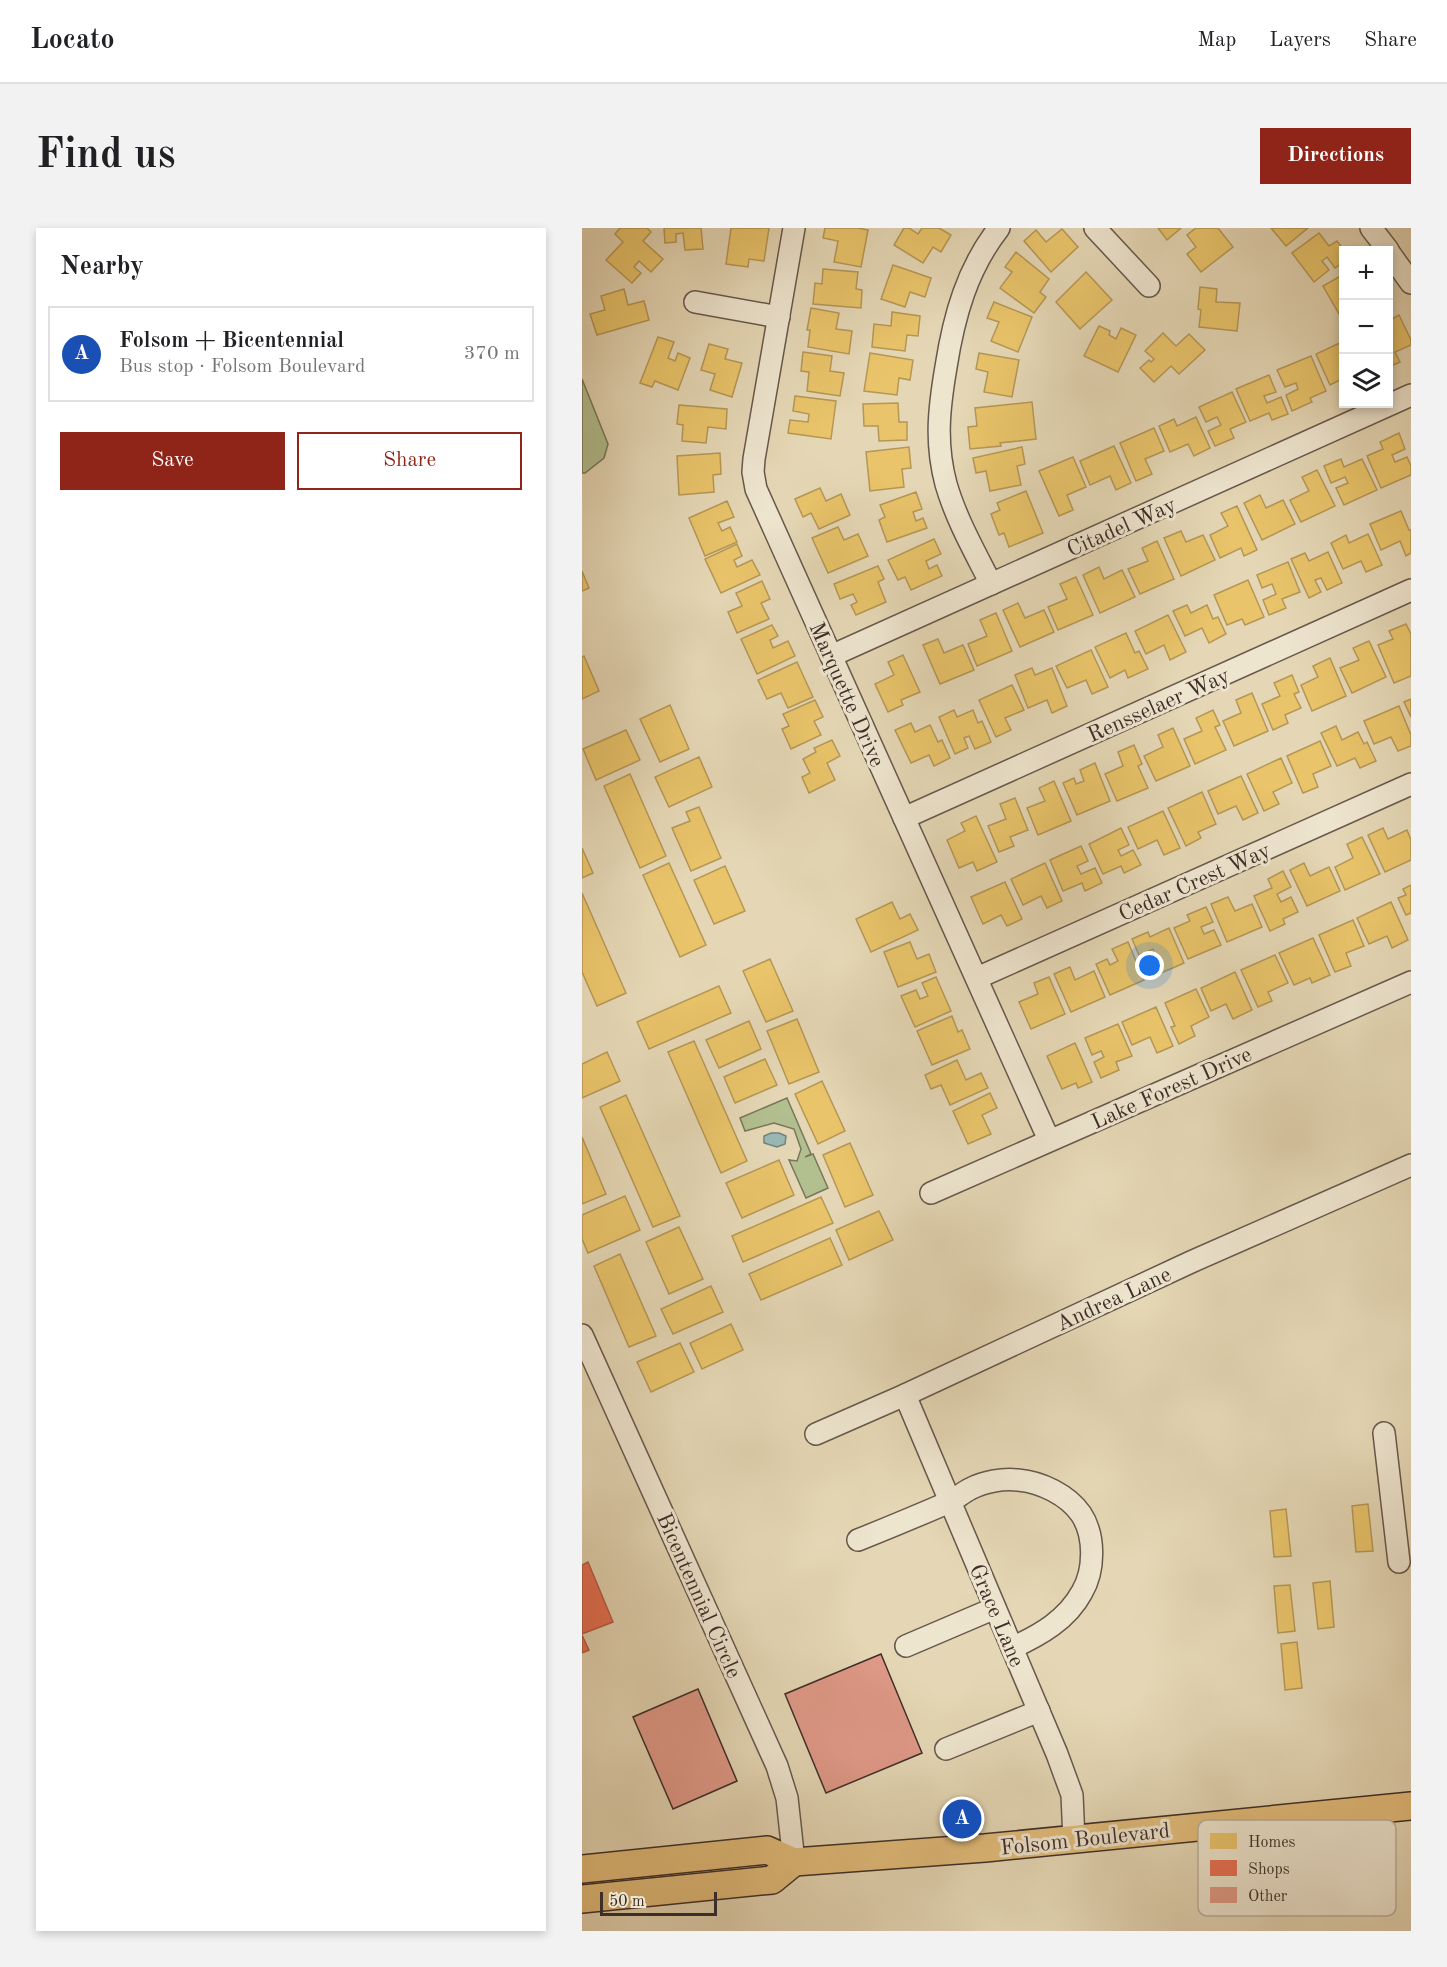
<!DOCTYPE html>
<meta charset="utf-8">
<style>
:root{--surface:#fff;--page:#f2f2f2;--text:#202124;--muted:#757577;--line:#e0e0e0;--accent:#8f2418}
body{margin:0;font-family:"Old Standard TT",serif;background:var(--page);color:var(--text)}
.controls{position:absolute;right:18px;top:18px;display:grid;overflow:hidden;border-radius:0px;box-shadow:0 3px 9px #0003}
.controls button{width:54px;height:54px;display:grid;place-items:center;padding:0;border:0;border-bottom:2px solid var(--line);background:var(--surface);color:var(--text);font:30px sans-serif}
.scale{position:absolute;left:18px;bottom:15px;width:117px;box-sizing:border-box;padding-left:6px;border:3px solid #3d2e29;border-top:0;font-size:16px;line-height:21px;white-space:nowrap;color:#3d2e29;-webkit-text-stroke:4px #eee5cf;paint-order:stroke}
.you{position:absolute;left:568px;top:738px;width:21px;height:21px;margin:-15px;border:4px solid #fff;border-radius:50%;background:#1a73e8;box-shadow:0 0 0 9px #1a73e833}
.badge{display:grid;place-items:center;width:39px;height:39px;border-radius:50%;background:var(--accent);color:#fff;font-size:20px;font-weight:700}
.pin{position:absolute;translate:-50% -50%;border:3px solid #fff;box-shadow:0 2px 6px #0006}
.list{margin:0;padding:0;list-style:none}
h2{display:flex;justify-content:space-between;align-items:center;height:78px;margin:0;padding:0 24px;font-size:26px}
h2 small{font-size:20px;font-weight:400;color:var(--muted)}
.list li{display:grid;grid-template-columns:39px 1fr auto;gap:18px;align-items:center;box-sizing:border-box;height:96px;margin:0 12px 12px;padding:0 12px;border:2px solid var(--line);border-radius:0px}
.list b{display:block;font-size:22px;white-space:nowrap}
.list p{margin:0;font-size:20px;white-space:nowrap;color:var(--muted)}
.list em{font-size:20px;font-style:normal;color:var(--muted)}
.actions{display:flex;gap:12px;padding:18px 24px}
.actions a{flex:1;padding:14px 0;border:2px solid var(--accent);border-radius:0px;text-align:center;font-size:21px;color:var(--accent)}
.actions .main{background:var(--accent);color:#fff}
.icon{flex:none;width:33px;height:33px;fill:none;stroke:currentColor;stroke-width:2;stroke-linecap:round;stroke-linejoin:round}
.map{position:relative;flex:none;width:829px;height:1703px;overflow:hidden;border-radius:0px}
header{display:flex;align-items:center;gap:36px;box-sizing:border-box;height:84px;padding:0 30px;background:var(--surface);border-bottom:2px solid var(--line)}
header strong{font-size:28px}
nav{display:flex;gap:33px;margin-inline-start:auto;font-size:21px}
.intro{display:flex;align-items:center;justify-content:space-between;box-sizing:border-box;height:144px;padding:0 36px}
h1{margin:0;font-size:42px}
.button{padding:15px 27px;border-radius:0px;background:var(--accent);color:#fff;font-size:21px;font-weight:700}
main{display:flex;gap:36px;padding:0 36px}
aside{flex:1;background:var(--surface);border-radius:0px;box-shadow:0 3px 9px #0003}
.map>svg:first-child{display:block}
.green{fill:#b2bf8f;stroke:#78765c;stroke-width:1.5}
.water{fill:#98b8b5;stroke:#74817d;stroke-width:1.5}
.homes{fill:#e9c46a;stroke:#b59756;stroke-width:1.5}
.shops{fill:#e76f51;stroke:#b45c45;stroke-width:1.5}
.building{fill:#e09988;stroke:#3d2e29;stroke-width:1.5}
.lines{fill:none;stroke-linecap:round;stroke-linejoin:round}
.minor-casing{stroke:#67584c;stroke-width:24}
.major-casing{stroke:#3d2e29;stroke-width:30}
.minor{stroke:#eee5cf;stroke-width:21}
.major{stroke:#e2bc7a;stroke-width:27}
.labels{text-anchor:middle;stroke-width:6;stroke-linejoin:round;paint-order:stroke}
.street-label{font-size:22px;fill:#3d2e29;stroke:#eee5cf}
.key{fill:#eee5cf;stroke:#b9ae9d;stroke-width:1.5}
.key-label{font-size:16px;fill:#3d2e29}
</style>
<header>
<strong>Locato</strong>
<nav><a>Map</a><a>Layers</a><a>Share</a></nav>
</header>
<div class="intro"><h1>Find us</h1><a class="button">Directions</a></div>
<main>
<aside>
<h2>Nearby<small></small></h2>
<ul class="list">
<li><span class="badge" style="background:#1a4fb4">A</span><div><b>Folsom + Bicentennial</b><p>Bus stop · Folsom Boulevard</p></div><em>370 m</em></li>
</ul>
<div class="actions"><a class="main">Save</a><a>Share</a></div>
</aside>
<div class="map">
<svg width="829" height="1703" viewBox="0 0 829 1703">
<rect width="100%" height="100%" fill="#e5d7b5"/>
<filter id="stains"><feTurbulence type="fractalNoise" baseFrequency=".00333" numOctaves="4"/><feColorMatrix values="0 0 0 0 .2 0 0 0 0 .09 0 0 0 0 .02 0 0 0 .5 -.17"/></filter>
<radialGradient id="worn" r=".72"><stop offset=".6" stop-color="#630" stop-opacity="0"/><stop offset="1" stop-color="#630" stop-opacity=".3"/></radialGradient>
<!-- green -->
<g class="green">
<path d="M0,151L26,216L22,230L3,245H0Z"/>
<path d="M205,870L229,926L223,929L231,926L246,960L224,970L207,932L215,933L219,921L212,901L192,895L163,903L158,890Z"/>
</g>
<!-- water -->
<path class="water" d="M189,905H197L204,908L203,916L195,919L182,915V908Z"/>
<!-- homes -->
<g class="homes">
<path d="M38,0H65L69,4L61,13L81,31L69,44L57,33L52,39L59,45L50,55L24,32L41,14L33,6Z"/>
<path d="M82,0H119L121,21L103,22L101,5L94,6V14L83,15Z"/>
<path d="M149,0H187L182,33L167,31L166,39L144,36Z"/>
<path d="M243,0H276L286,2L279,39L252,34L256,13L241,10Z"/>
<path d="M322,0H327L336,6L340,0H357L369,7L359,24L351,19L341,35L312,17Z"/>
<path d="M576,0H599L585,12Z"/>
<path d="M614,0H636L651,19L619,44L605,26L614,19L605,7Z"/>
<path d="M689,0H726L704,18Z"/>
<path d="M480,1L496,19L469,44L442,13L454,2L464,14Z"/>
<path d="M737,5L747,18L755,13L762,22V34L753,40L745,29L740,33L747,42L732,54L710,25Z"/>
<path d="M434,24L467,51L458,64L464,69L452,85L418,60L430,44L423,39Z"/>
<path d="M311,37L349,50L343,69L328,64L323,79L299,71Z"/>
<path d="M241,41L276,44L274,61L280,62L279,80L231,76L233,55L240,56Z"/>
<path d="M504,44L530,72L498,101L474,74Z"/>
<path d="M762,46V90L760,91L741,58Z"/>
<path d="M618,59L635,61L634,74L658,75L655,103L617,99L619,82L616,81Z"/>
<path d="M42,61L46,77L62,73L67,92L15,107L8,86L23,82L19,68Z"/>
<path d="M412,74L450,89L436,124L409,113L417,94L405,90Z"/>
<path d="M229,80L257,85L254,101L270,103L267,126L226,119L228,102H225Z"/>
<path d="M310,84L338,88L336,108L325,107L323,123L290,119L292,96L309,98Z"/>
<path d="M817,87L829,112V117L813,124L818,134L806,139V93Z"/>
<path d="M517,98L528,103L527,107L534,111L539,100L554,107L536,144L502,128Z"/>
<path d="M581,105L594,118L607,106L623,122L597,146L589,138L572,154L558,140L567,132L569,134L572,131L563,123Z"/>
<path d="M76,109L92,114L86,130L93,133L96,125L108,130L96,162L73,153L70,159L58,155Z"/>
<path d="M762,113V150L748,157L734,126Z"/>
<path d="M127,116L146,121L143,131L160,135L150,169L128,162L133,146L119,142Z"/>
<path d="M221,124L250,128L248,143L262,145L258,168L225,163L227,144L219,143Z"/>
<path d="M288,125L331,132L328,152L317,150L315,167L282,163Z"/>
<path d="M397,125L437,132L430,169L402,164L406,144L394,141Z"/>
<path d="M729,128L744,163L728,170L730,174L710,183L704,167L716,161L714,155L703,159L695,142Z"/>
<path d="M687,147L694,164L682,168L685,175L699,169L706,186L690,192L687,185L668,193L654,161Z"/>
<path d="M650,164L664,194L648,201L652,210L633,218L626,203L639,197L635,189L624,194L617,179Z"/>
<path d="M213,168L254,173L249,211L206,205L208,192L226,194L227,186L211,183Z"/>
<path d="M450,174L454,211L418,215L419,218L388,221L386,199L395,198L393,180Z"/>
<path d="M316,175L317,194H325V212L297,213L296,198H282L281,176Z"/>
<path d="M97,177L145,181L144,201L126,199L124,215L100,213L101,197L95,196Z"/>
<path d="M614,189L628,220L612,228L606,216L588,224L577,198L592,191L595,198Z"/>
<path d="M572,200L582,223L563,231L570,246L554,253L538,215Z"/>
<path d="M817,205L823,221L810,227L813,234L825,229L829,238V247L799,260L785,228L801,221L798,214Z"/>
<path d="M532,218L549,255L534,262L528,248L508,257L498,233Z"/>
<path d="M327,219L329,240L320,241L322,259L288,263L284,224Z"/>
<path d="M440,219L443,236L435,238L439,257L408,263L404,243L394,245L391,230Z"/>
<path d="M138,225L139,246L131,247L132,264L97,267L95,228Z"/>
<path d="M491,229L504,259L485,267L491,282L477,288L457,243Z"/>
<path d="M759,231L762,239L780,231L795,262L762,277L754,260L766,255L763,249L749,255L742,238Z"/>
<path d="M735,242L753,278L719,294L708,272L727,263L720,249Z"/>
<path d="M238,260L244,273L259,266L268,287L237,301L229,285L221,289L213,271Z"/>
<path d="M444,263L461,305L427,319L422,305L417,307L409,286L418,282L415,275Z"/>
<path d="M334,264L340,281L331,284L334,293L341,290L345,300L305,314L297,292L303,289L298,277Z"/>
<path d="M678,267L684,280L701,272L713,296L680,312L662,275Z"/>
<path d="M145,273L152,289L136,295L140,303L148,299L155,314L123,328L107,290Z"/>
<path d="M655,278L675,322L662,328L659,320L638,330L628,307L646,298L639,285Z"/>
<path d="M819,283L827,302H829V325L824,328L818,313L799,322L788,296Z"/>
<path d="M256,299L262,312L276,306L286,328L246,345L230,310Z"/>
<path d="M599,303L604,314L621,307L633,332L599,348L582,310Z"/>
<path d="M786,306L800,337L784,344L779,333L761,341L749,315L764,307L767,315Z"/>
<path d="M352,311L359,326L344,333L347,341L355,337L360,348L329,362L323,349L316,352L306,332Z"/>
<path d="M575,313L592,351L558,366L546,341L566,333L560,320Z"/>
<path d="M155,316L160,328L152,332L155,339L170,332L178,347L139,365L123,331Z"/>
<path d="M746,324L760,355L745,362L739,350L733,352L739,364L727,370L709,331L723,325L727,333Z"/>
<path d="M706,334L718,364L700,371L704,380L687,387L681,372L694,366L690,356L680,360L675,347Z"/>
<path d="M296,338L302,351L296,354L304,374L274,387L269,377L275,374L271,366L258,371L252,356Z"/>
<path d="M517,339L522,351L540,342L553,369L518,385L501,347Z"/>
<path d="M0,343L7,360L0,363Z"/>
<path d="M494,349L511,387L476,402L466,379L485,371L478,356Z"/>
<path d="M666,352L682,389L663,397L660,391L645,397L632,367Z"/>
<path d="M180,353L188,371L179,375L187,391L155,405L146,384L160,378L154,365Z"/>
<path d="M436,375L443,390L462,382L472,404L438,419L421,382Z"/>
<path d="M605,377L609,385L625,377L631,391L636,389L644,406L627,415L620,400L603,408L591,383Z"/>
<path d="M414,385L430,423L395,438L386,416L405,408L398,392Z"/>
<path d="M586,387L604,424L588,432L582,417L564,426L553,403Z"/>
<path d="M824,396L829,406V448L812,455L796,417L811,411L807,403Z"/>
<path d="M190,397L196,408L188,412L191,420L206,413L213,428L175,446L159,411Z"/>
<path d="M544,405L553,425L557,423L566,441L546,450L543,442L528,450L513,419Z"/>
<path d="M356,411L362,425L381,417L392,442L358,456L341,417Z"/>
<path d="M787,413L804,449L770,465L758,440L777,432L771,420Z"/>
<path d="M509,422L526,459L510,466L504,452L485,460L474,438Z"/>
<path d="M321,427L338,464L319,472L321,477L306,484L293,456L312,447L306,434Z"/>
<path d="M2,428L17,463L0,471V429Z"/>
<path d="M748,430L764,468L730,483L719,457L736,449L731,438Z"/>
<path d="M215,434L231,469L206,480L199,465L185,471L176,452Z"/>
<path d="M450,440L453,447L470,440L485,478L470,485L465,472L446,480L433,447Z"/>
<path d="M710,447L717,464L712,466L719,480L703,487L706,495L691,502L680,476L698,468L692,455Z"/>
<path d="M430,457L442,482L423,490L429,502L414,509L397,472Z"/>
<path d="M670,465L686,503L652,518L641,493L659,485L654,472Z"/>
<path d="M829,471V489L822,474Z"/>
<path d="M233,472L241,489L232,493L239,507L209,521L200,501L207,498L201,486Z"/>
<path d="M88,477L107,521L78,534L58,491Z"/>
<path d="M817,478L829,507V518L816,523L809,509L792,516L782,493Z"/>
<path d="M372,482L375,489L391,482L396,495L400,493L409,514L393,521L387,508L382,510L386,520L373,526L357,489Z"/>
<path d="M631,482L638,497L633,499L644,522L613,536L602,511L620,503L614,490Z"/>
<path d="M329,495L333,504L348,497L356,514L360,512L368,530L352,538L347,527L329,535L313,502Z"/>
<path d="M754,498L760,512L776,504L782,516L785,514L794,533L778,540L773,530L755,538L739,505Z"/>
<path d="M591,500L608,538L574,553L562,528L581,519L576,507Z"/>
<path d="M44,502L58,532L14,552L1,521Z"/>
<path d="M250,512L258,528L245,535L253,552L227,565L220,549L228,545L221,531L234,524L232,520Z"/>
<path d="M738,513L749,538L731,546L736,559L721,565L705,528Z"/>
<path d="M552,517L560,536L556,538L566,560L535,573L523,546L541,538L536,524Z"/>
<path d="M117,529L130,559L87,579L73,549Z"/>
<path d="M699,530L710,555L691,564L697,576L682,583L665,546Z"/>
<path d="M513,535L528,573L495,587L481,555L492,550L494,556L502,553L498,542Z"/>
<path d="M48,546L84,628L58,640L22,558Z"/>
<path d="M659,548L676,585L661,592L654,578L636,586L626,563Z"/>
<path d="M472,553L489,593L456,607L445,580L463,573L457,560Z"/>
<path d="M620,564L634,596L616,604L619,610L604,618L586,580Z"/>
<path d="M433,570L446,602L428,609L432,618L417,624L406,598L424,591L418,576Z"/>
<path d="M117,579L139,630L109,643L90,600L108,593L104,584Z"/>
<path d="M581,583L598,620L582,627L575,612L556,621L546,599Z"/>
<path d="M394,588L415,634L395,643L391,634L377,640L365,612L383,603L379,595Z"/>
<path d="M539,600L547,617L536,622L539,628L551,622L559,637L542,645L539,638L521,646L507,616Z"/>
<path d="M801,600L806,611L825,602L829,612V632L803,644L786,607Z"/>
<path d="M780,609L798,646L763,662L753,639L771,630L765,616Z"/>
<path d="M499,618L506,633L495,638L499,646L513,640L520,655L503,663L500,655L481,663L468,632Z"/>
<path d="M0,620L11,645L0,650Z"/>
<path d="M87,635L124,717L98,729L61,647Z"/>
<path d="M463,635L480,673L465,680L459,668L441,677L429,651Z"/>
<path d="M722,635L728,648L747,639L758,663L725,678L708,642Z"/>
<path d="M143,638L163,683L132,696L112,652Z"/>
<path d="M701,643L709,659L695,666L699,674L709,669L716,684L701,691L703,696L688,703L672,668L690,660L686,651Z"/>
<path d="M423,654L440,691L425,698L419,687L401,696L389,669Z"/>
<path d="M829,657V685L824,687L816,670L824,667L821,661Z"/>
<path d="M0,665L44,765L15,778L0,744Z"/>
<path d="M646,669L653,683L670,676L680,699L645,714L629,676Z"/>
<path d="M310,674L318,691L328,686L336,702L289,724L274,691Z"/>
<path d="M809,674L826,712L810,720L805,708L787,716L775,690Z"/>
<path d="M624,679L631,694L619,699L622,706L632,702L639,717L606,731L592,700L608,693L605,687Z"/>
<path d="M771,692L782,718L764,725L769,738L753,744L737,707Z"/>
<path d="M587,700L602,735L570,749L562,733L573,728L571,721L557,727L550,711L566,704L568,709Z"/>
<path d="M731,710L748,747L730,755L728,750L712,757L697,725Z"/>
<path d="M328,714L335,731L347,726L354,744L316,759L302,724Z"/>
<path d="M546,714L562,752L528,767L514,736L525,731L528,737L536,733L530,721Z"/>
<path d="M693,727L706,755L686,764L690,773L676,779L659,742Z"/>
<path d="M188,731L211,783L184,794L161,743Z"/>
<path d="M488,739L493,752L512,743L523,769L489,784L472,746Z"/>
<path d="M653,744L670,782L651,791L644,776L629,783L619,760Z"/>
<path d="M354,749L369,783L333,799L319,768L334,762L338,771L346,768L340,755Z"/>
<path d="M467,749L483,786L449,801L437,774L456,766L452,755Z"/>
<path d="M137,758L149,785L67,821L55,794Z"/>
<path d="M614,761L627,789L609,798L613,808L597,816L589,799L593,798L583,775Z"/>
<path d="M574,779L591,818L575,825L568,809L550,817L540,794Z"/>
<path d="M370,788L376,804L380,802L388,821L350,837L335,803Z"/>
<path d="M215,791L237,844L207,856L185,803Z"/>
<path d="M167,793L179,821L137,840L124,812Z"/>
<path d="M536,796L550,828L534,834L537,842L519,850L512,834L522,829L519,823L510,827L503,810Z"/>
<path d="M112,813L165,933L139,945L86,824Z"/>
<path d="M493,815L510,854L496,860L494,855L480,861L465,828Z"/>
<path d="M25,824L38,853L0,870V836Z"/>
<path d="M183,831L195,857L153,875L142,849Z"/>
<path d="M375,832L384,852L399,845L406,860L368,877L359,857L349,861L343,847Z"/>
<path d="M240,853L263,903L236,916L213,866Z"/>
<path d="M408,865L415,880L400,887L409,906L386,916L371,883Z"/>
<path d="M44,867L98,988L71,999L18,879Z"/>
<path d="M0,909L24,966L0,976Z"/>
<path d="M268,915L291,967L263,979L241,927Z"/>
<path d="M197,932L212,967L160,990L144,955Z"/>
<path d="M43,968L58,1002L6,1025L0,1011V987Z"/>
<path d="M239,969L251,995L161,1034L150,1008Z"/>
<path d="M297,983L311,1012L267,1032L254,1002Z"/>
<path d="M97,999L121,1051L87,1066L64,1014Z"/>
<path d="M248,1010L260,1037L179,1072L167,1046Z"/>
<path d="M38,1026L74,1108L47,1119L12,1038Z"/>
<path d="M129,1058L141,1084L91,1106L79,1081Z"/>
<path d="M149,1096L161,1122L120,1141L108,1115Z"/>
<path d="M98,1115L112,1144L69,1164L55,1134Z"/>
<path d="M786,1276L791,1323L774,1324L770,1278Z"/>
<path d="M704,1281L709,1328L692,1329L688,1283Z"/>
<path d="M748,1353L752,1399L736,1401L731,1355Z"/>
<path d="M708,1357L713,1403L696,1405L692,1358Z"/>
<path d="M715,1414L720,1460L703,1462L699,1416Z"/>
</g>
<!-- shops -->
<g class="shops">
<path d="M6,1334L31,1394L0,1406V1337Z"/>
<path d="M0,1407L7,1422L0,1425Z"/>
</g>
<!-- building -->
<g class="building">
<path d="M299,1426L340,1525L244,1565L203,1466Z"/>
<path d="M116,1461L155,1553L91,1581L51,1489Z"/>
</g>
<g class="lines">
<!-- minor casing -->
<g class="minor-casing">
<g id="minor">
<path d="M212,0L172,231L171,244L174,261L467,912"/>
<path d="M513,0L567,58"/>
<path d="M789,0L806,22"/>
<path d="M806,23L829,55"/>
<path d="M113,74L197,89"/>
<path d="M409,356C393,324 374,291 364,256C353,215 357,180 364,139C372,88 385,41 417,0"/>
<path d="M249,428L829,167"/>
<path d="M322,590L829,362"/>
<path d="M395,750L829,556"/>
<path d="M349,965L829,754"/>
<path d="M0,1107L195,1538L205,1570L212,1634"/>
<path d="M323,1167L475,1526L490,1567L492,1612"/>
<path d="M802,1205L817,1334"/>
<path d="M234,1206L323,1167L609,1034L829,937"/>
<path d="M276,1312C306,1300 335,1288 365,1275C373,1272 380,1265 388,1261C401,1254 421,1250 436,1252C459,1254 486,1267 499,1286C513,1307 513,1342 500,1364C485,1392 458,1407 430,1420"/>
<path d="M324,1418L413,1380"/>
<path d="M364,1521L457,1483"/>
</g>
</g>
<!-- major casing -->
<g class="major-casing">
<g id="major">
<path d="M0,1641L185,1622L212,1634L403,1620L829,1578"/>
<path d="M0,1671L190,1652L212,1634"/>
</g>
</g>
<!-- minor -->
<use href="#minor" class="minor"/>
<!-- major -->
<use href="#major" class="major"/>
</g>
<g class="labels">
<!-- street labels -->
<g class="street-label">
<text transform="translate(539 298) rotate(-24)" y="8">Citadel Way</text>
<text transform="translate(266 466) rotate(66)" y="8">Marquette Drive</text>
<text transform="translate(576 476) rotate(-24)" y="8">Rensselaer Way</text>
<text transform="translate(612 653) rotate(-24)" y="8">Cedar Crest Way</text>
<text transform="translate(589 859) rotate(-24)" y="8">Lake Forest Drive</text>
<text transform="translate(531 1070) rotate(-25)" y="8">Andrea Lane</text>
<text transform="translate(118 1367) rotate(66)" y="8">Bicentennial Circle</text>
<text transform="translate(416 1387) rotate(67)" y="8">Grace Lane</text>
<text transform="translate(503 1610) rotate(-6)" y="8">Folsom Boulevard</text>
</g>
</g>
<!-- legend -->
<rect x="616" y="1592" width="198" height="96" rx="9" class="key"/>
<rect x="628" y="1605" width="27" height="16" fill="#e9c46a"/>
<rect x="628" y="1632" width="27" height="16" fill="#e76f51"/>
<rect x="628" y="1659" width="27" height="16" fill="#e09988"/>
<g class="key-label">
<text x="666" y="1619">Homes</text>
<text x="666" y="1646">Shops</text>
<text x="666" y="1673">Other</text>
</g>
<rect width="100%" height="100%" filter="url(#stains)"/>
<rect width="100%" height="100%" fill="url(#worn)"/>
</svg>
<div class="controls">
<button>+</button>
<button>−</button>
<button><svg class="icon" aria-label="layers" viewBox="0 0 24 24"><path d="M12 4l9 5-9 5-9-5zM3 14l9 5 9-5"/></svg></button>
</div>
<div class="scale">50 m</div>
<div class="you"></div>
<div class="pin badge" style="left:380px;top:1591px;background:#1a4fb4">A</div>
</div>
</main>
